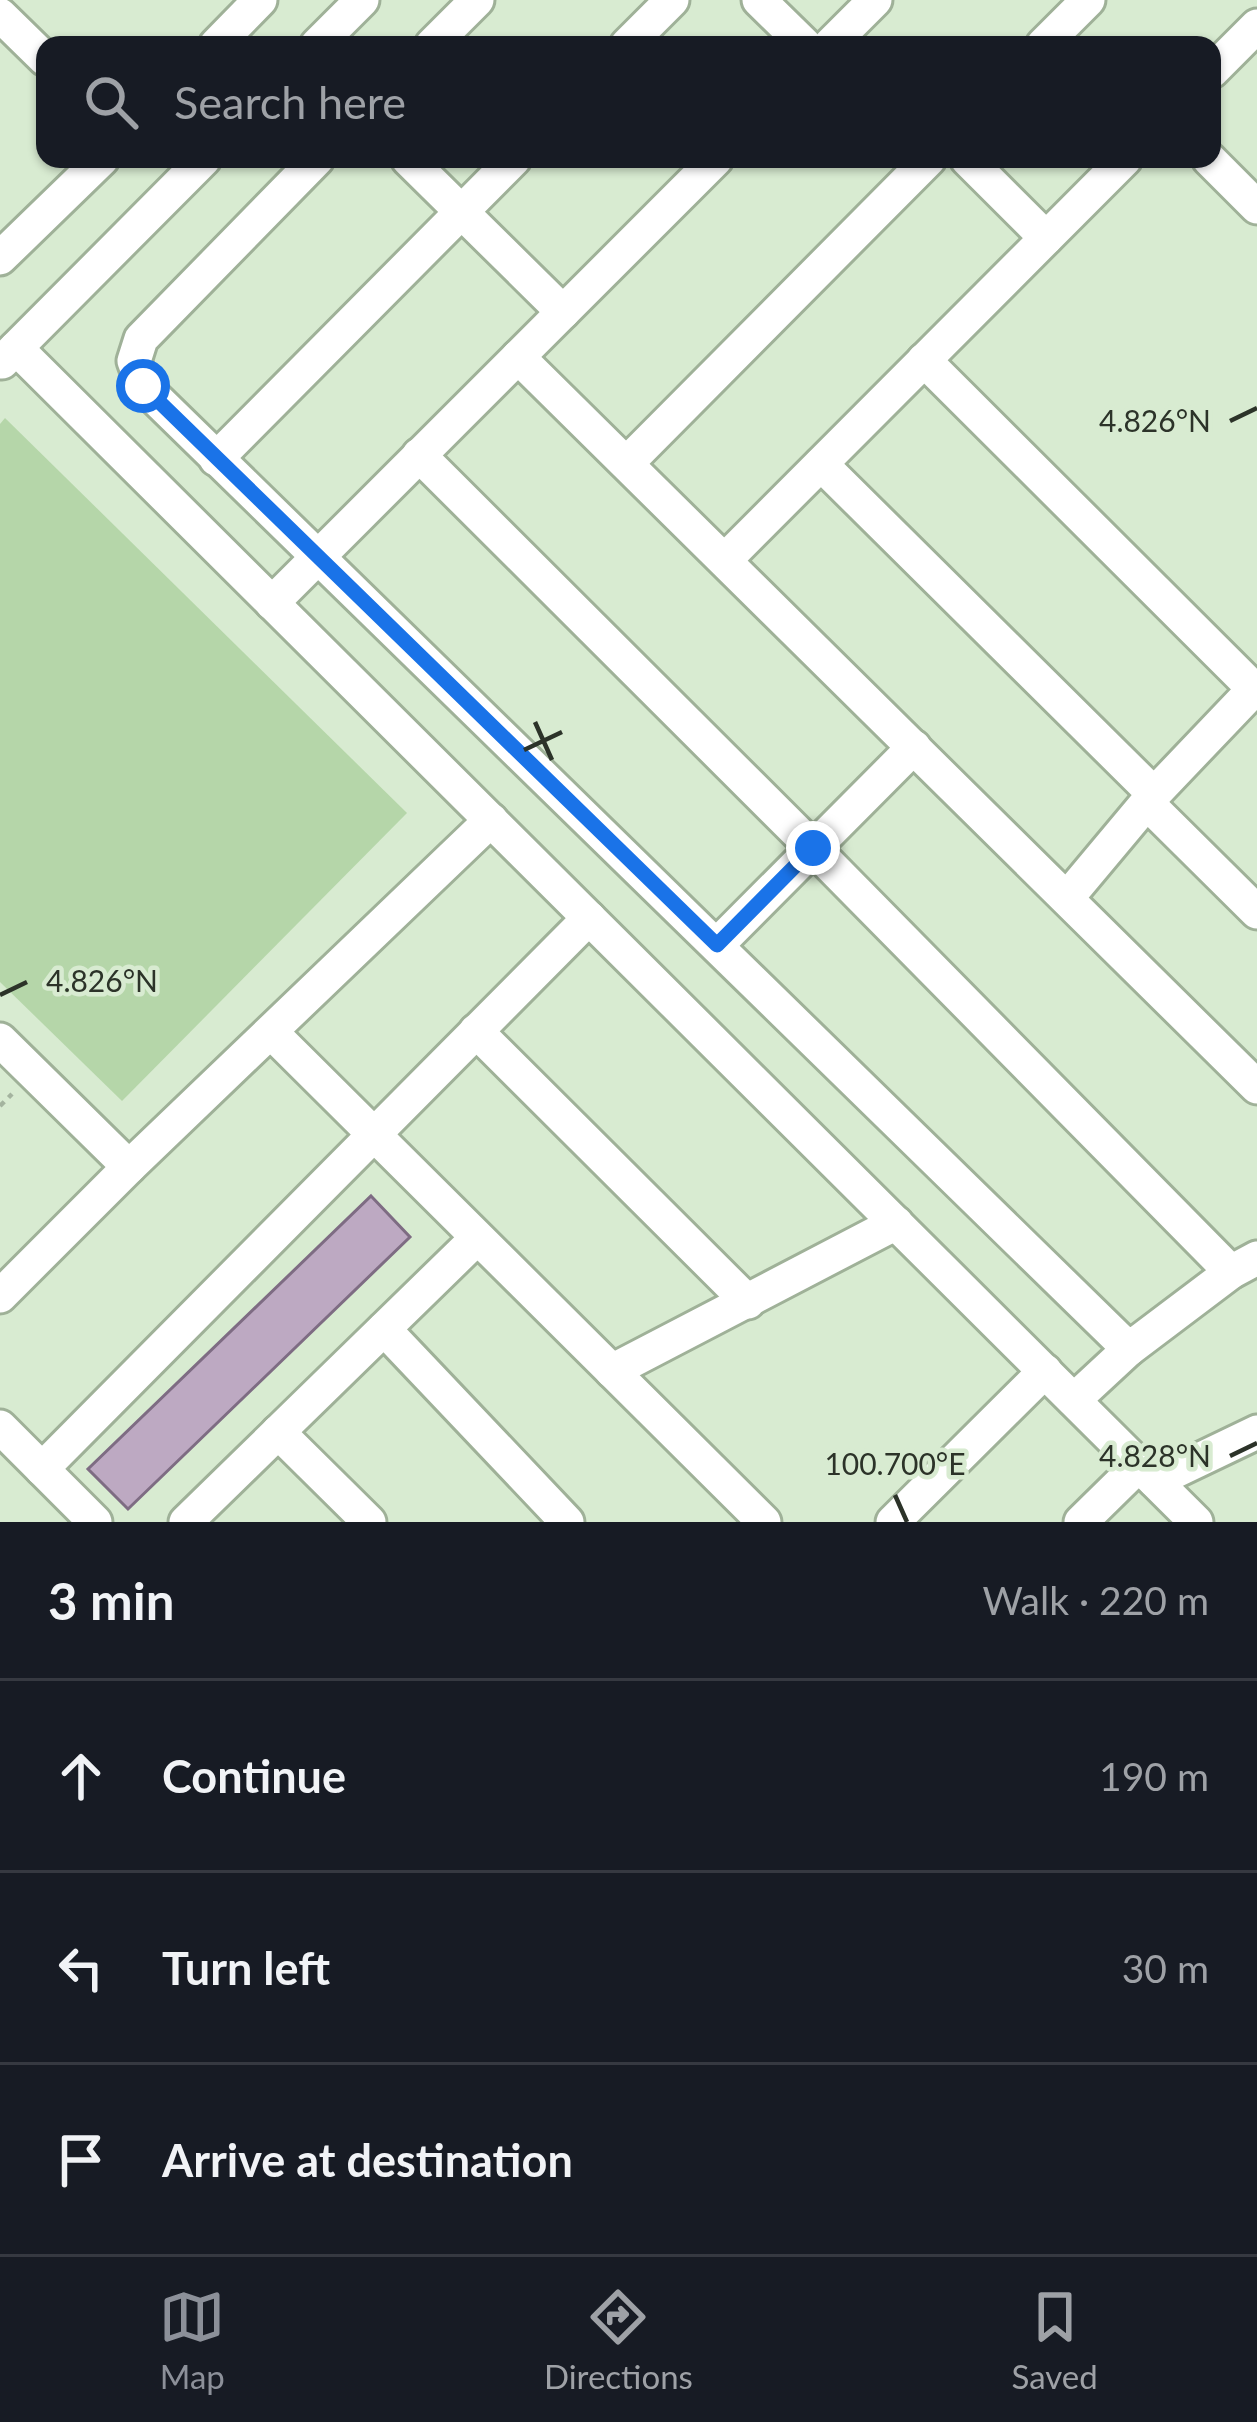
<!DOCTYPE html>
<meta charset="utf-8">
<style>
:root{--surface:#171b24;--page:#242831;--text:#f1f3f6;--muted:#9ea1a6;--line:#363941;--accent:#8c9099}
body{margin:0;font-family:Lato,sans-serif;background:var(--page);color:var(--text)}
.stop{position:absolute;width:36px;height:36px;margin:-27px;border:9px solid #1a73e8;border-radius:50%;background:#fff}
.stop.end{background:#1a73e8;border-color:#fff;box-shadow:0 3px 12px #0008}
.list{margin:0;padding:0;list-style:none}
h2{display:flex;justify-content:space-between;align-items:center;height:156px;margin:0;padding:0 48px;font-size:51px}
h2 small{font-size:39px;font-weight:400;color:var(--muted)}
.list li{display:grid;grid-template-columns:78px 1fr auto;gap:36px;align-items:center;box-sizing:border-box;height:192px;padding:0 48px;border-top:3px solid var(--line)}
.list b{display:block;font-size:45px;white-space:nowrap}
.list em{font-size:39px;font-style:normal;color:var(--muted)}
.icon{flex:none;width:66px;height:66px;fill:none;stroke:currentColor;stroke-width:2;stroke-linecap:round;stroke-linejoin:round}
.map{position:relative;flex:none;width:1257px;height:1522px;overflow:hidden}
.search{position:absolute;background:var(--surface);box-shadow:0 3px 9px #0004;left:36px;right:36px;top:36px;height:132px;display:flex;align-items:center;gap:30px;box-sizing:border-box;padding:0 42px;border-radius:24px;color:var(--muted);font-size:45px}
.sheet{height:732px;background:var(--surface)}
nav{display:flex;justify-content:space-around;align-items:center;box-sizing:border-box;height:168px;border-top:3px solid var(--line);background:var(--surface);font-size:33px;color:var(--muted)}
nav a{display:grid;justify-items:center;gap:6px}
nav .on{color:var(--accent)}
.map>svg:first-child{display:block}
.green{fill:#b5d6a9}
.building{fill:#bda9c2;stroke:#7e6c83;stroke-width:3}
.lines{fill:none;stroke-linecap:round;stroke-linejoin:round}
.minor-casing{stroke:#9fb198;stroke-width:39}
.path{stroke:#a4b49f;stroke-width:4.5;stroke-dasharray:6 6;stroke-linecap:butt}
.minor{stroke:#fff;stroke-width:33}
.route{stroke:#1a73e8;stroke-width:15}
.ticks{fill:none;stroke:#2c3329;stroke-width:4.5}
.ticks-label{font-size:30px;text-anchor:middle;fill:#2c3329;stroke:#d8ebd1;stroke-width:9;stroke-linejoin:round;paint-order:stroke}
</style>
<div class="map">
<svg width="1257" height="1522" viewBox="0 0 1257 1522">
<rect width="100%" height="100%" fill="#d8ebd1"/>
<!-- green -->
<path class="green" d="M5,418L407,813L122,1101L0,982V424Z"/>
<!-- building -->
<path class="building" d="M371,1196L410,1237L128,1509L88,1469Z"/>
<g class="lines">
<!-- minor casing -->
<g class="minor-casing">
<g id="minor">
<path d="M759,0L805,45"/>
<path d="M0,15L45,59"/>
<path d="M216,45L260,0"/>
<path d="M317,45L362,0"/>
<path d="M432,45L477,0"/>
<path d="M627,45L672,0"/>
<path d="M830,45L875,0"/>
<path d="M1043,45L1088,0"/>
<path d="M1212,71L1257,26"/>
<path d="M317,159L141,339L134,361L143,386L1129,1349L1231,1272L1257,1258"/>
<path d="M408,159L563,312"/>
<path d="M967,159L1046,238"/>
<path d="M1209,159L1257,207"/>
<path d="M0,258L102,159"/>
<path d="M16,348L1196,1522"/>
<path d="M518,357L1257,1087"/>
<path d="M924,360L1254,689"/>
<path d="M2,362L204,159"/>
<path d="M419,455L813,848L1231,1272"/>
<path d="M216,459L514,159"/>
<path d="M627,463L929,159"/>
<path d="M821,464L1154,794"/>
<path d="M725,560L1125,159"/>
<path d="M272,603L716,159"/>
<path d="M1147,803L1257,912"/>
<path d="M1067,898L1154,794L1257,686"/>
<path d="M717,945L914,747"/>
<path d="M476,1031L748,1302"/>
<path d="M271,1032L764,1522"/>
<path d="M0,1040L129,1167"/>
<path d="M0,1296L129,1167L491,820"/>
<path d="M384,1329L567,1522"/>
<path d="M612,1371L896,1223"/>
<path d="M1074,1400L1129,1349"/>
<path d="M0,1427L95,1522"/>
<path d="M278,1432L369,1522"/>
<path d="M42,1469L589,918"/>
<path d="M1155,1481L1257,1432"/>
<path d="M186,1522L477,1238"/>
<path d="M893,1522L1045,1371"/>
<path d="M1081,1522L1139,1465"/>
</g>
</g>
<!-- path -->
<path class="path" d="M0,1106L12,1094"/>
<!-- minor -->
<use href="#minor" class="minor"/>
</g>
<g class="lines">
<!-- route -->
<path class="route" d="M143,386L717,945L813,848"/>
</g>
<!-- ticks -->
<path class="ticks" d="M1230,421L1257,408M535,722L552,760M524,750L562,732M0,995L27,982M1230,1456L1257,1443M895,1495L907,1522"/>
<g class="ticks-label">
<text x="1155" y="432">4.826°N</text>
<text x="102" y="992">4.826°N</text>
<text x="1155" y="1467">4.828°N</text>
<text x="895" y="1475">100.700°E</text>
</g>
</svg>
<div class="stop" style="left:143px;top:386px"></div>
<div class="stop end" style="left:813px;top:848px"></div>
<div class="search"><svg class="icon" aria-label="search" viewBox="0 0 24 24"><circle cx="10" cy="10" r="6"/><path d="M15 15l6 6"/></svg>Search here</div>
</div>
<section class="sheet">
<h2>3 min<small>Walk · 220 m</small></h2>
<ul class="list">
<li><svg class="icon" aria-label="ahead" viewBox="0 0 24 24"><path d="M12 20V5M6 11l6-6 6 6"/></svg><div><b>Continue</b></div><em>190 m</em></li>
<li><svg class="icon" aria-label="left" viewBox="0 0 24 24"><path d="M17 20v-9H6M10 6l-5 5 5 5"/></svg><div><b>Turn left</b></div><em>30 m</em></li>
<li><svg class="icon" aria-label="arrive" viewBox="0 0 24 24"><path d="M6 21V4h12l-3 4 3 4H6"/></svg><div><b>Arrive at destination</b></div></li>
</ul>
</section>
<nav>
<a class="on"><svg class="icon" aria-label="map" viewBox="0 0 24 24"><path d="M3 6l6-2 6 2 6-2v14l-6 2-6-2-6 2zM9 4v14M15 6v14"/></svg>Map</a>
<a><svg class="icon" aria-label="directions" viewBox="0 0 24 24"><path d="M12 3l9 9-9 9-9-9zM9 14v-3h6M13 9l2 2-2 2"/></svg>Directions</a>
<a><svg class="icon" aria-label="saved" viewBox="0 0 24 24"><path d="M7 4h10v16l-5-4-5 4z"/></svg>Saved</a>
</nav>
